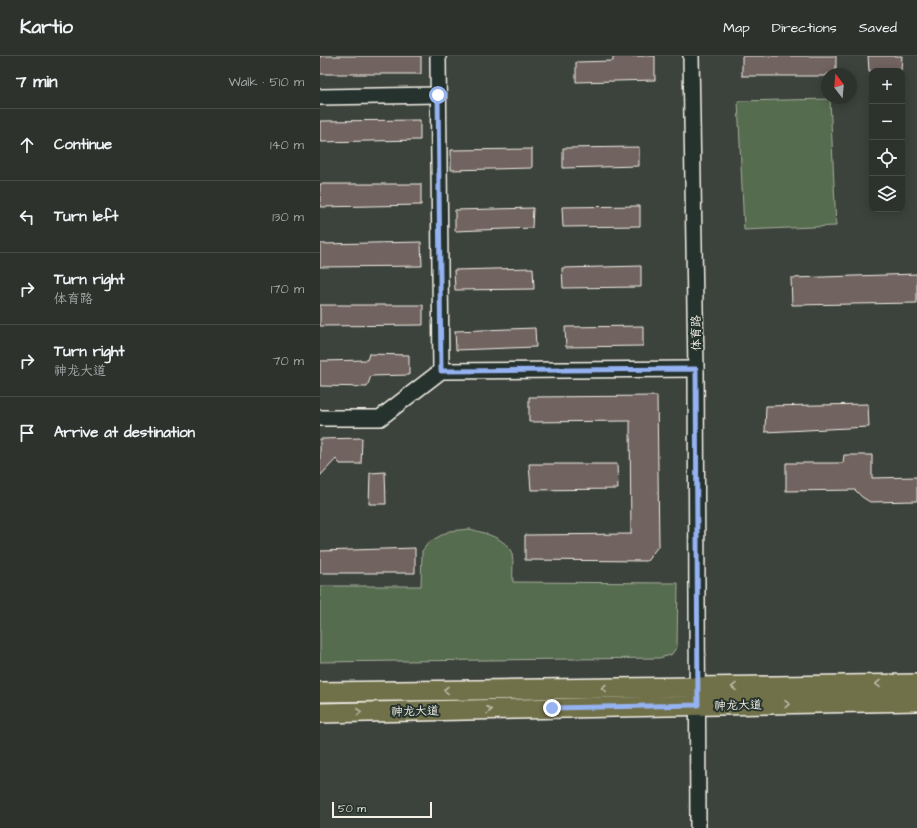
<!DOCTYPE html>
<meta charset="utf-8">
<style>
:root{--surface:#2d322d;--page:#393e39;--text:#f1f3f6;--muted:#a7aaaa;--line:#484d49}
body{margin:0;font-family:"Architects Daughter","LXGW WenKai TC",sans-serif;background:var(--page);color:var(--text)}
.controls{position:absolute;right:12px;top:12px;display:grid;overflow:hidden;border-radius:8px;box-shadow:0 2px 10px #0003}
.controls button{width:36px;height:36px;display:grid;place-items:center;padding:0;border:0;border-bottom:1px solid var(--line);background:var(--surface);color:var(--text);font:20px sans-serif}
.compass{position:absolute;left:501px;top:12px;width:36px;height:36px;border-radius:50%;background:var(--surface);box-shadow:0 2px 10px #0003;rotate:344deg}
.scale{position:absolute;left:12px;bottom:10px;width:100px;box-sizing:border-box;padding-left:4px;border:2px solid #f4f1e8;border-top:0;font-size:11px;line-height:14px;white-space:nowrap;color:#f4f1e8;-webkit-text-stroke:3px #26332d;paint-order:stroke}
.stop{position:absolute;width:12px;height:12px;margin:-9px;border:3px solid #95b2f1;border-radius:50%;background:#fff}
.stop.end{background:#95b2f1;border-color:#fff;box-shadow:0 1px 4px #0008}
.list{margin:0;padding:0;list-style:none}
h2{display:flex;justify-content:space-between;align-items:center;height:52px;margin:0;padding:0 16px;font-size:17px}
h2 small{font-size:13px;font-weight:400;color:var(--muted)}
.list li{display:grid;grid-template-columns:26px 1fr auto;gap:12px;align-items:center;box-sizing:border-box;height:72px;padding:0 16px;border-top:1px solid var(--line)}
.list b{display:block;font-size:15px;white-space:nowrap}
.list p{margin:0;font-size:13px;white-space:nowrap;color:var(--muted)}
.list em{font-size:13px;font-style:normal;color:var(--muted)}
.icon{flex:none;width:22px;height:22px;fill:none;stroke:currentColor;stroke-width:2;stroke-linecap:round;stroke-linejoin:round}
.map{position:relative;flex:none;width:597px;height:772px;overflow:hidden}
header{display:flex;align-items:center;gap:24px;box-sizing:border-box;height:56px;padding:0 20px;background:var(--surface);border-bottom:1px solid var(--line)}
header strong{font-size:19px}
nav{display:flex;gap:22px;margin-inline-start:auto;font-size:14px}
main{display:flex}
aside{flex:1;background:var(--surface)}
.map>svg:first-child{display:block}
.green{fill:#576c50;stroke:#a6ae9c}
.building{fill:#71645e;stroke:#f4f1e8}
.lines{fill:none;stroke-linecap:round;stroke-linejoin:round}
.minor-casing{stroke:#f4f1e8;stroke-width:18}
.major-casing{stroke:#f4f1e8;stroke-width:22}
.minor{stroke:#26332d;stroke-width:15}
.major{stroke:#6f704a;stroke-width:19}
.oneway{stroke:#bfbda9}
.route{stroke:#95b2f1;stroke-width:5}
.labels{text-anchor:middle;stroke-width:4;stroke-linejoin:round;paint-order:stroke}
.street-label{font-size:12px;fill:#f4f1e8;stroke:#26332d}
</style>
<header>
<strong>Kartio</strong>
<nav><a>Map</a><a>Directions</a><a>Saved</a></nav>
</header>
<main>
<aside>
<h2>7 min<small>Walk · 510 m</small></h2>
<ul class="list">
<li><svg class="icon" aria-label="ahead" viewBox="0 0 24 24"><path d="M12 20V5M6 11l6-6 6 6"/></svg><div><b>Continue</b></div><em>140 m</em></li>
<li><svg class="icon" aria-label="left" viewBox="0 0 24 24"><path d="M17 20v-9H6M10 6l-5 5 5 5"/></svg><div><b>Turn left</b></div><em>130 m</em></li>
<li><svg class="icon" aria-label="right" viewBox="0 0 24 24"><path d="M7 20v-9h11M14 6l5 5-5 5"/></svg><div><b>Turn right</b><p>体育路</p></div><em>170 m</em></li>
<li><svg class="icon" aria-label="right" viewBox="0 0 24 24"><path d="M7 20v-9h11M14 6l5 5-5 5"/></svg><div><b>Turn right</b><p>神龙大道</p></div><em>70 m</em></li>
<li><svg class="icon" aria-label="arrive" viewBox="0 0 24 24"><path d="M6 21V4h12l-3 4 3 4H6"/></svg><div><b>Arrive at destination</b></div></li>
</ul>
</aside>
<div class="map">
<svg width="597" height="772" viewBox="0 0 597 772">
<rect width="100%" height="100%" fill="#3c423c"/>
<filter id="ink" filterUnits="userSpaceOnUse"><feTurbulence type="fractalNoise" baseFrequency=".025" numOctaves="2"/><feDisplacementMap in="SourceGraphic" scale="8" xChannelSelector="R" yChannelSelector="G"/><feConvolveMatrix kernelMatrix="1 2 1 2 8 2 1 2 1" color-interpolation-filters="sRGB"/></filter>
<g filter="url(#ink)">
<!-- green -->
<g class="green">
<path d="M510,43L516,170L424,174L418,45Z"/>
<path d="M150,473C164,477 187,482 192,498C194,506 192,518 193,526L358,527L357,591L351,599L339,602L0,606V530H101L102,495L109,486L129,475Z"/>
</g>
<!-- building -->
<g class="building">
<rect x="0" y="0" width="101" height="18"/>
<path d="M293,0H335V24L256,26V6L293,5Z"/>
<path d="M422,0H516V18H507V20H422Z"/>
<path d="M548,0H582L581,15H549Z"/>
<path d="M100,64V84L0,86V65Z"/>
<path d="M319,91V110L243,112V92Z"/>
<path d="M212,93V112L131,114V94Z"/>
<path d="M0,128H101V149L0,151Z"/>
<path d="M320,150V170L243,171L242,151Z"/>
<path d="M213,152L212,172L135,175V154Z"/>
<path d="M101,186L102,210L0,211V188Z"/>
<path d="M321,210V231L243,232L242,212Z"/>
<path d="M213,212L214,233L135,234L134,214Z"/>
<path d="M597,218V247L472,249L471,222Z"/>
<path d="M0,249H103V269L0,270Z"/>
<path d="M323,270V290L246,291L245,271Z"/>
<path d="M215,272L216,291L136,294L135,275Z"/>
<path d="M49,298L89,299V319L51,320L47,331L0,330V305L47,304Z"/>
<path d="M337,340L339,489L327,505L205,504V479L311,478L310,365L209,366V341Z"/>
<path d="M548,348L549,371L445,376L446,350Z"/>
<path d="M42,382L41,408H20L16,403L0,420V383Z"/>
<path d="M524,399H552V422L597,421V445L550,446L542,441L535,434L466,435V407H523Z"/>
<path d="M209,408H297L298,433L211,434Z"/>
<path d="M65,416L66,448H49L50,417Z"/>
<path d="M95,492V517H0V495Z"/>
</g>
<g class="lines">
<!-- minor casing -->
<g class="minor-casing">
<g id="minor">
<path d="M118,0L121,315"/>
<path d="M371,0L376,313L378,772"/>
<path d="M0,41L118,39"/>
<path d="M0,362H60L121,315L376,313"/>
</g>
</g>
<!-- major casing -->
<g class="major-casing">
<g id="major">
<path d="M0,636L597,628"/>
<path d="M0,657L597,645"/>
</g>
</g>
<!-- minor -->
<use href="#minor" class="minor"/>
<!-- major -->
<use href="#major" class="major"/>
</g>
<!-- one-way arrows -->
<defs><path id="oneway-chevron" d="M-2-3.5L2.5 0L-2 3.5" fill="none" stroke-width="1.6" stroke-linecap="round" stroke-linejoin="round"/></defs>
<g class="oneway">
<use href="#oneway-chevron" transform="translate(558 628) rotate(179)"/>
<use href="#oneway-chevron" transform="translate(414 631) rotate(179)"/>
<use href="#oneway-chevron" transform="translate(284 632) rotate(179)"/>
<use href="#oneway-chevron" transform="translate(126 634) rotate(179)"/>
<use href="#oneway-chevron" transform="translate(467 648) rotate(-1)"/>
<use href="#oneway-chevron" transform="translate(169 654) rotate(-1)"/>
<use href="#oneway-chevron" transform="translate(39 656) rotate(-1)"/>
</g>
</g>
<g class="lines" filter="url(#ink)">
<!-- route -->
<path class="route" d="M118,39L121,315L376,313L378,649L232,652"/>
</g>
<g class="labels">
<!-- street labels -->
<g class="street-label">
<text transform="translate(376 277) rotate(-91)" y="4">体育路</text>
<text transform="translate(418 649) rotate(-1)" y="4">神龙大道</text>
<text transform="translate(95 655) rotate(-1)" y="4">神龙大道</text>
</g>
</g>
</svg>
<div class="controls">
<button>+</button>
<button>−</button>
<button><svg class="icon" aria-label="locate" viewBox="0 0 24 24"><circle cx="12" cy="12" r="6"/><path d="M12 2v4M12 18v4M2 12h4M18 12h4"/></svg></button>
<button><svg class="icon" aria-label="layers" viewBox="0 0 24 24"><path d="M12 4l9 5-9 5-9-5zM3 14l9 5 9-5"/></svg></button>
</div>
<svg class="compass" viewBox="-18 -18 36 36"><path d="M0-13l5 13h-10z" fill="#e53935"/><path d="M0 13l5-13h-10z" fill="#a7aaaa"/></svg>
<div class="scale">50 m</div>
<div class="stop" style="left:118px;top:39px"></div>
<div class="stop end" style="left:232px;top:652px"></div>
</div>
</main>
